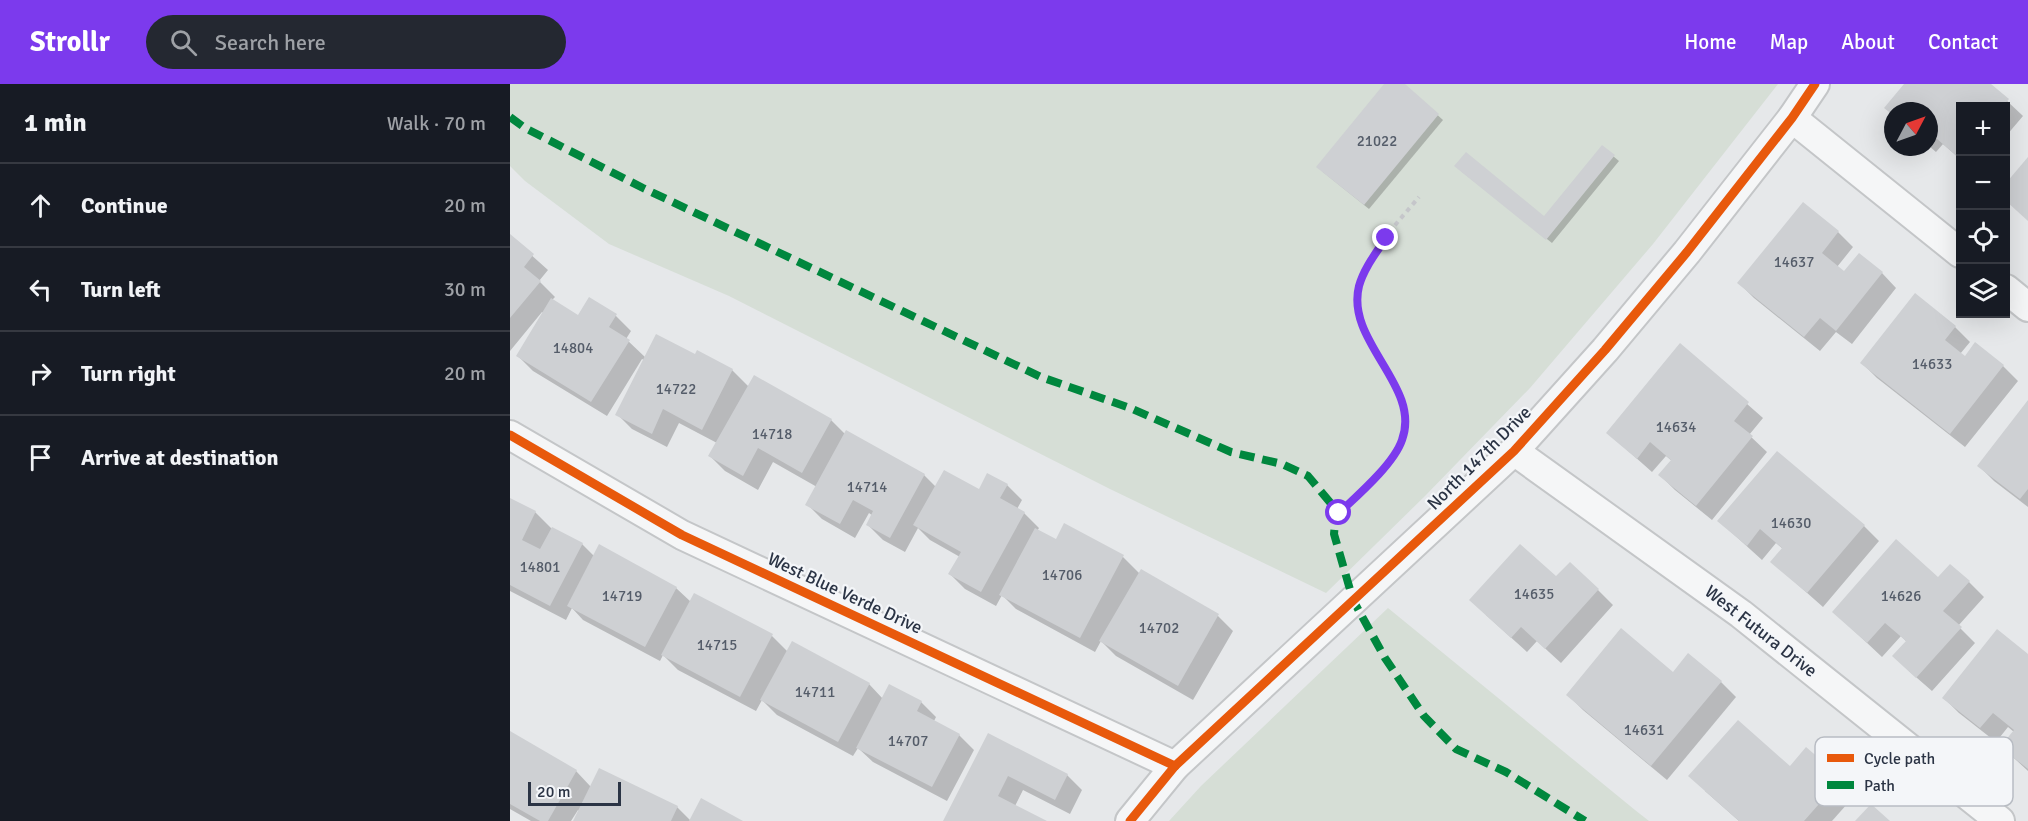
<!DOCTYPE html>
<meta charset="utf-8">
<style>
:root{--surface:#171b24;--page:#242831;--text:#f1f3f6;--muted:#9ea1a6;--line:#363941;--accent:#7c3aed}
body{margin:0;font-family:Signika,sans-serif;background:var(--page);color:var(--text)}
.controls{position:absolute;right:18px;top:18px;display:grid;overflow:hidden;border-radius:0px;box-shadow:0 6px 24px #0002}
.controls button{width:54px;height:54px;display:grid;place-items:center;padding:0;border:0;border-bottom:2px solid var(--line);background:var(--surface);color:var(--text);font:30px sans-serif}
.compass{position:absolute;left:1374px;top:18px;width:54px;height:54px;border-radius:50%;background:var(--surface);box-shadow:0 6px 24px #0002;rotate:49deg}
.scale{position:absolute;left:18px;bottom:15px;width:93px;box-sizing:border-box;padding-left:6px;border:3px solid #2b3445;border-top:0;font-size:16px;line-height:21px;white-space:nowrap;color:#2b3445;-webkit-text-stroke:4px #f4f6f9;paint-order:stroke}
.stop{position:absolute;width:18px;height:18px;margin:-14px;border:4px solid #7c3aed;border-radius:50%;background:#fff}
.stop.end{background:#7c3aed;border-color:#fff;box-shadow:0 2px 6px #0008}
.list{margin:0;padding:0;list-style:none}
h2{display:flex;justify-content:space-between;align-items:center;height:78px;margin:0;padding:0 24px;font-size:26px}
h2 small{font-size:20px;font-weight:400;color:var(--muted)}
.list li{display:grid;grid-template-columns:39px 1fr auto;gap:18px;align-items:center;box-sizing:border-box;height:84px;padding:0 24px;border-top:2px solid var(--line)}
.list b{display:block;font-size:22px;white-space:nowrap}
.list em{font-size:20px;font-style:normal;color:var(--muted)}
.icon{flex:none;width:33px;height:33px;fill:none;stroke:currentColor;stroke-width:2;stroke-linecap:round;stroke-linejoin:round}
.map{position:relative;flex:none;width:1518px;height:737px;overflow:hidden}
header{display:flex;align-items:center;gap:36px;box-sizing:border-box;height:84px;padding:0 30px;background:var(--accent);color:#fff}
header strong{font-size:28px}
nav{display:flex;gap:33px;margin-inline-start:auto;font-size:21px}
.search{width:420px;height:54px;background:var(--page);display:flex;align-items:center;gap:15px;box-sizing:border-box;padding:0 21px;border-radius:33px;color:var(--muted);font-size:22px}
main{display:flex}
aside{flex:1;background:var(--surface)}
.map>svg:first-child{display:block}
.green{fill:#d6ded6}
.shadow{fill:#0003}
.building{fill:#ced0d3}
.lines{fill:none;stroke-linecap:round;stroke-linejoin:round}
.minor-casing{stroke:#c4c6c8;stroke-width:32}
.path{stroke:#c5c6ca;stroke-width:4;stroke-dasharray:4.5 4.5;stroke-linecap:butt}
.minor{stroke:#f5f6f7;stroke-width:28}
.quiet{stroke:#00873e;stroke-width:8;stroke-dasharray:15 8;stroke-linecap:butt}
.cycleway-casing{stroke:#f4f6f9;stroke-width:13}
.cycleway{stroke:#e8590c;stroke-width:9}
.route{stroke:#7c3aed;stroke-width:8}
.labels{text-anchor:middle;stroke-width:4.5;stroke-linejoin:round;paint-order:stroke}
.number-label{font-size:15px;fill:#545c69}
.street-label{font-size:18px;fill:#2b3445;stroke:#f4f6f9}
.key{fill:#f4f6f9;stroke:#b8bcc3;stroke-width:1.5}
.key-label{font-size:16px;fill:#2b3445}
</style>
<header>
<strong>Strollr</strong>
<div class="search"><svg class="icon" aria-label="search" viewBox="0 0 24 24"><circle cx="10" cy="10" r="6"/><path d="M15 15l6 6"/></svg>Search here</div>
<nav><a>Home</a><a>Map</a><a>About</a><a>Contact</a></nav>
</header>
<main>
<aside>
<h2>1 min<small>Walk · 70 m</small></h2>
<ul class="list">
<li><svg class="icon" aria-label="ahead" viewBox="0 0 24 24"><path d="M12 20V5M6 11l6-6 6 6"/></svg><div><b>Continue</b></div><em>20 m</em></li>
<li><svg class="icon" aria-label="left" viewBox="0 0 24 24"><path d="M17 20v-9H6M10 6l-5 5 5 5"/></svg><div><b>Turn left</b></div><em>30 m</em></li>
<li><svg class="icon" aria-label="right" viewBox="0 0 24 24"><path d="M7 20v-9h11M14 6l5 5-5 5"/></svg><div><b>Turn right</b></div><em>20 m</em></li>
<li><svg class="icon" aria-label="arrive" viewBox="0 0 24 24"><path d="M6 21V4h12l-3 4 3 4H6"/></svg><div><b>Arrive at destination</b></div></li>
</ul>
</aside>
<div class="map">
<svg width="1518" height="737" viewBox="0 0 1518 737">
<rect width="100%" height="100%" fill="#e6e8ea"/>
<!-- green -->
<g class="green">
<path d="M0,0H1268L1143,160L1020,304L915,412L816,509L600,405L219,212L99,160L15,97L0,82Z"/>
<path d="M878,524L1125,726L1139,737H659L691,702Z"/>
</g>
<!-- shadow -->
<g class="shadow">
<path d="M875,0H893L933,36L859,125L813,88Z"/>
<path d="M1396,0H1479L1513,32L1496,52V22H1450V75L1433,60L1426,68L1419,62V27H1383V30L1376,23Z"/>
<path d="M1092,63L1109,77L1042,159L951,87L1034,134Z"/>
<path d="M1293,120L1328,148L1343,163L1327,183L1335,189H1372L1386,204L1342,260L1326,248L1310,267L1244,214L1229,199Z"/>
<path d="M0,152L38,186L29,197L45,213L42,216L68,233L79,215L106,232L121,247L116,255L136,274L185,272L222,286L239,303L321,336L336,351L414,391L426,403L469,407L497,401L512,416L507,425L514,429L529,444L527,447L546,457L613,473L630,490L631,487L708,532L723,547L683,616L606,572L591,557L585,568L506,525L492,511L486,522L455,505L440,490L450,473L420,456L408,444L395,468L373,456L358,441L363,432L359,429L345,454L312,435L297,420L307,403L263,378L248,406L215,387L200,372L207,359L169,339L157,363L122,345L107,330L134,276L132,275L97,332L23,287L8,272L34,229L32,228L0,267Z"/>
<path d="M1445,243L1460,258L1450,270L1455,274L1493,282L1508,297L1455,363L1367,294L1352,279Z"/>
<path d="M1170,261L1253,334L1239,351L1257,368L1202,436L1165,406L1150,391L1162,377L1156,372L1142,388L1098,349Z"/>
<path d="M1518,318V423L1484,397L1469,382Z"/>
<path d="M0,415L25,428L43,446L72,460L84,472L166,504L181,518L262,552L278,568L359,600L373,615L411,618L426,633L424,637L449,651L464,666L437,717L363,678L348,664L343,672L267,631L252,616L246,627L168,586L153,571L150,577L73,536L62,524L56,536L0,507Z"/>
<path d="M1209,437L1354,442L1369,457L1313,523L1262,478L1273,465L1266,459L1252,476Z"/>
<path d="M1046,494L1088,506L1103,521L1051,579L1027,557L1017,568L976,531Z"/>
<path d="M1428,495L1459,498L1474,513L1448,542L1465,559L1422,607L1399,587L1397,558L1391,552L1372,573L1339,542Z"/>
<path d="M1518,572V687L1492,663L1504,648L1498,643L1486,658L1449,629L1434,614Z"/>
<path d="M1211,598L1226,613L1157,696L1073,626L1058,611Z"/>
<path d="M0,649L66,687L81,703L167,723L181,737L192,716L230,737H65L70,727L68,726L61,737H21L0,725Z"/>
<path d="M478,651L557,691L572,706L560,730L513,706L505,722L534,737H436Z"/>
<path d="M1280,684L1331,695L1346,710L1322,737H1229L1195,707Z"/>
</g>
<!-- building -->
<g class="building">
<path d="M874,0H895L929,30L854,121L806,83Z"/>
<path d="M1394,0H1481L1499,15L1493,22H1450L1449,74L1419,48V27H1383V31L1374,24Z"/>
<path d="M1092,61L1105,71L1036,156L944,82L956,68L1034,132Z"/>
<path d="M1518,73V137L1496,117V99Z"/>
<path d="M1293,118L1329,147L1312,169L1334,187L1349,169L1373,188L1326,247L1310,234L1294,253L1227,199Z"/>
<path d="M0,150L24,170L14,183L31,197L0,234Z"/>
<path d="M1405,209L1446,242L1435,256L1455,272L1465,258L1494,281L1440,350L1350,279Z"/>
<path d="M79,213L107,230L99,243L120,256L81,318L6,272L41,214L68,231Z"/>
<path d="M146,250L185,270L187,266L223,285L192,346L153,325L142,350L105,331Z"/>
<path d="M1170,259L1239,318L1224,337L1243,352L1186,422L1148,391L1161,376L1140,358L1127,375L1096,349Z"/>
<path d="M244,291L322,335L292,389L248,364L233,392L198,372Z"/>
<path d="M1518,316V405L1510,415L1467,382Z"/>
<path d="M336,346L415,390L380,454L356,441L363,427L343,416L330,440L295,421Z"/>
<path d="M1267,367L1355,441L1297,509L1260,478L1272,464L1250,445L1237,462L1207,437Z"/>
<path d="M434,386L469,405L477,389L498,400L490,414L515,428L471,508L438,490L451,468L403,441Z"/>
<path d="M0,414L26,427L12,456L30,465L42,443L73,459L40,522L0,501Z"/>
<path d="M554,439L614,471L570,554L489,511L525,444L546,455Z"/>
<path d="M1386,455L1428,493L1440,480L1460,497L1433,527L1452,543L1406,594L1382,572L1396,557L1375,539L1357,559L1322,528Z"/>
<path d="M89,460L167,503L135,563L57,522Z"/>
<path d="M1010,460L1046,492L1060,478L1089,505L1035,565L1011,543L1001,554L959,516Z"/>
<path d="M631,485L709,530L668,602L589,557Z"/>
<path d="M184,509L263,550L230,613L151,571Z"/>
<path d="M1111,544L1163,588L1178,569L1212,597L1141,682L1056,611Z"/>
<path d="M1487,545L1518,570V685L1490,663L1504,646L1483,629L1470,644L1432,614Z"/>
<path d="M282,557L360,599L328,658L250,616Z"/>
<path d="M379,600L412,617L407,627L450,650L422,703L346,664Z"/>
<path d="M1228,636L1280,682L1296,663L1332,694L1294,737H1229L1178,692Z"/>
<path d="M0,647L67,686L38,737H30L0,720Z"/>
<path d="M478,649L558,690L545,716L498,692L488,712L537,737H433Z"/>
<path d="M89,684L168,722L161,737H63Z"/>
<path d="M191,714L233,737H179Z"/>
<path d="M1361,720L1380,737H1345Z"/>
</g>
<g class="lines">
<!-- minor casing -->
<g class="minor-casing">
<g id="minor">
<path d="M1282,34L1450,169"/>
<path d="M1496,205L1518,223"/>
<path d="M0,351L172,451L665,682"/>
<path d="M1004,367L1231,530L1490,737"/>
<path d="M620,737L665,682L1004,367L1095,266L1177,168L1282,34L1305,0"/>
</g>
</g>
<!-- path -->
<path class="path" d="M829,429C857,401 913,358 891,313C880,291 864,271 856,248C851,233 846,220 849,204C854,173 889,137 909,113"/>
<!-- minor -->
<use href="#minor" class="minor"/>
<!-- quiet -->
<path class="quiet" d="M0,33L15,44L133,104L531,293L620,324L721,368L772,380L798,392L829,429L825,439L824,450L843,516L875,574L914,632L946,665L996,688L1075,737"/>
<!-- cycleway casing -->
<g class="cycleway-casing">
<g id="cycleway">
<path d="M0,351L172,451L665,682"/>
<path d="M620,737L665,682L1004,367L1095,266L1177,168L1282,34L1305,0"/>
</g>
</g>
<!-- cycleway -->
<use href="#cycleway" class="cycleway"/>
</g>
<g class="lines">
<!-- route -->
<path class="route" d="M829,429C847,412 884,380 892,356C912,302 835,258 849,202C854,184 866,169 876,154"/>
</g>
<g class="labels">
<!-- number labels -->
<g class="number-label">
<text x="867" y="62">21022</text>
<text x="1284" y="183">14637</text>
<text x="63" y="269">14804</text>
<text x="1422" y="285">14633</text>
<text x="166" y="310">14722</text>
<text x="1166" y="348">14634</text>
<text x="262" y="355">14718</text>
<text x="357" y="408">14714</text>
<text x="1281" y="444">14630</text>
<text x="30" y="488">14801</text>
<text x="552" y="496">14706</text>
<text x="1024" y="515">14635</text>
<text x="112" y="517">14719</text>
<text x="1391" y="517">14626</text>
<text x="649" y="549">14702</text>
<text x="207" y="566">14715</text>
<text x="305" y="613">14711</text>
<text x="1134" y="651">14631</text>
<text x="398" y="662">14707</text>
</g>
<!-- street labels -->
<g class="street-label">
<text transform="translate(969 374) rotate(-45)" y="6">North 147th Drive</text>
<text transform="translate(335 509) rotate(25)" y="6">West Blue Verde Drive</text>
<text transform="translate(1251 547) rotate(38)" y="6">West Futura Drive</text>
</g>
</g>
<!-- legend -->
<rect x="1305" y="653" width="198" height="69" rx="9" class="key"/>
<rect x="1317" y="670" width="27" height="8" fill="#e8590c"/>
<rect x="1317" y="697" width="27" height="8" fill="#00873e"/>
<g class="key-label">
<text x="1354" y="680">Cycle path</text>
<text x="1354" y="707">Path</text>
</g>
</svg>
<div class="controls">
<button>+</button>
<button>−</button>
<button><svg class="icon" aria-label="locate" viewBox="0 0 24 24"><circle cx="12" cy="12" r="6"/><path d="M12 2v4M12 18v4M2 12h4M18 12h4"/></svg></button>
<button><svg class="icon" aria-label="layers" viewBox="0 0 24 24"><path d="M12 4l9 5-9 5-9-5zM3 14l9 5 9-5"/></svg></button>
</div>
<svg class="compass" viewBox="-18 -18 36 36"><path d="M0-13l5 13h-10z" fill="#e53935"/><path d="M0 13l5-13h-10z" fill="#9ea1a6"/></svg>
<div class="scale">20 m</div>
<div class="stop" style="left:829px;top:429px"></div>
<div class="stop end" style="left:876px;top:154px"></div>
</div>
</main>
